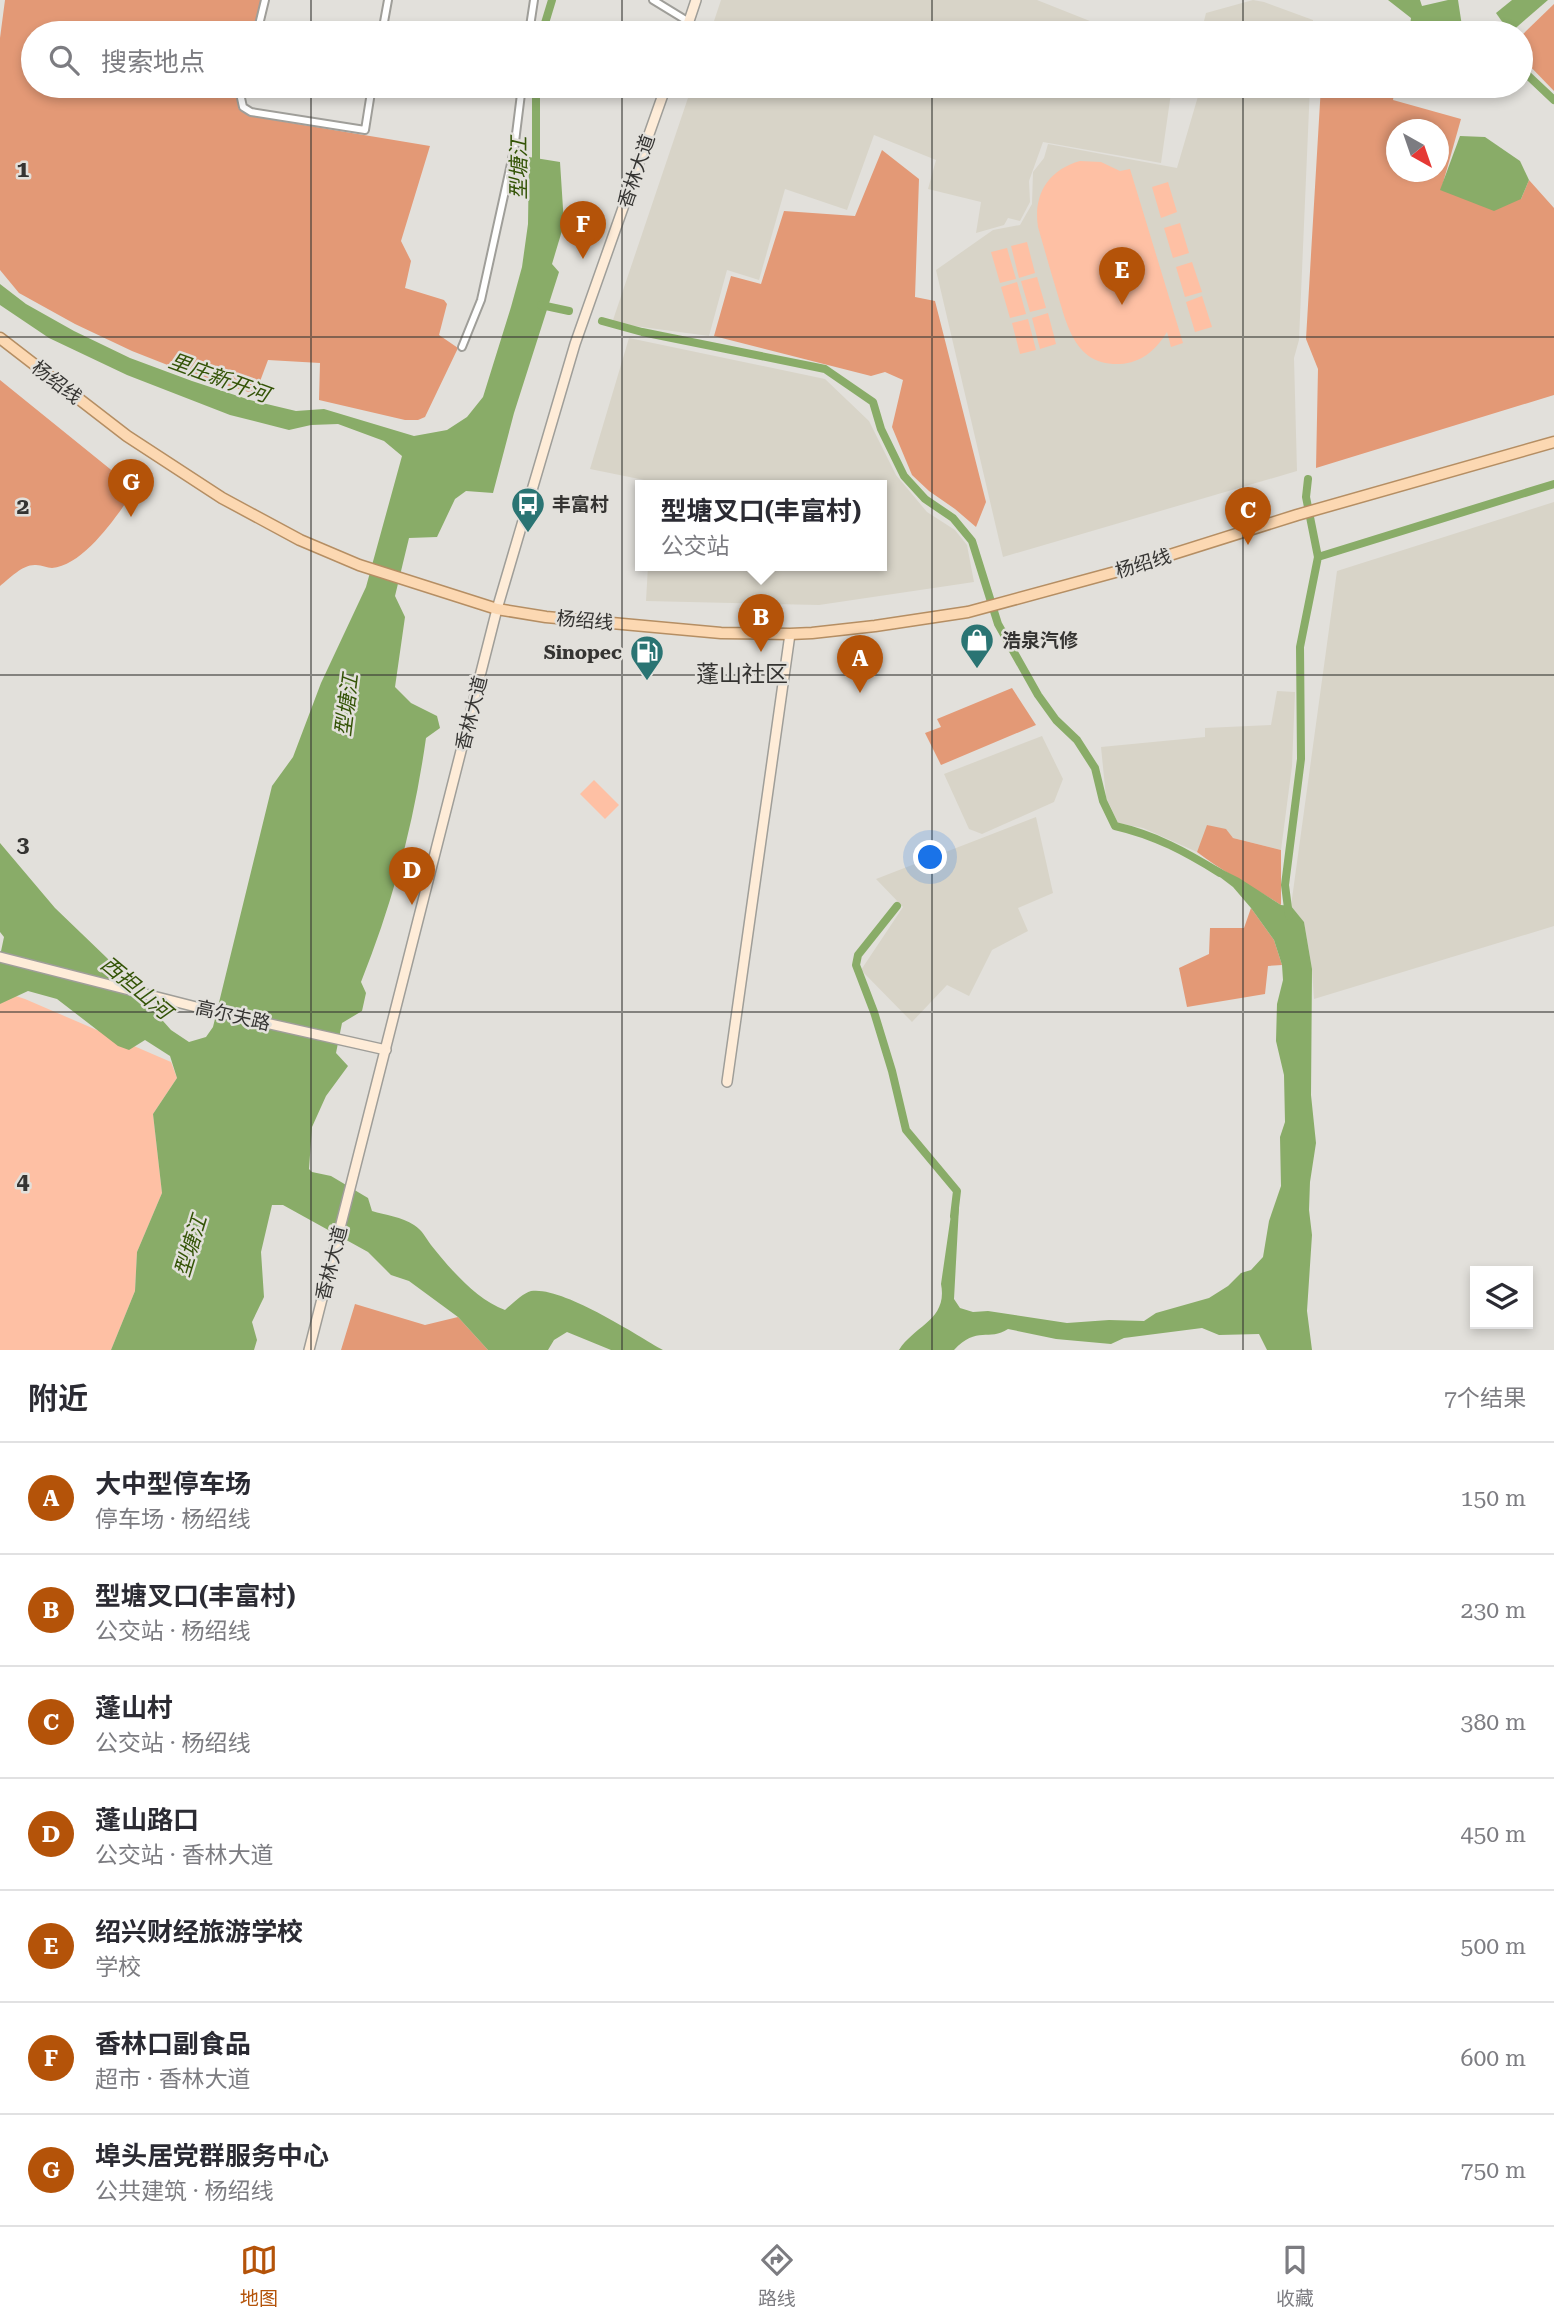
<!DOCTYPE html>
<html lang="zh">
<meta charset="utf-8">
<style>
:root{--surface:#fff;--page:#f7f7f7;--text:#2b2b33;--muted:#7c7c81;--line:#e1e1e2;--accent:#b45309}
body{margin:0;font-family:"Roboto Serif","Noto Sans SC",serif;background:var(--page);color:var(--text)}
.controls{position:absolute;right:21px;bottom:21px;display:grid;overflow:hidden;border-radius:0px;box-shadow:0 4px 10px #0003}
.controls button{width:63px;height:63px;display:grid;place-items:center;padding:0;border:0;border-bottom:2px solid var(--line);background:var(--surface);color:var(--text);font:35px sans-serif}
.compass{position:absolute;left:1386px;top:119px;width:63px;height:63px;border-radius:50%;background:var(--surface);box-shadow:0 4px 10px #0003;rotate:140deg}
.you{position:absolute;left:931px;top:858px;width:24px;height:24px;margin:-18px;border:5px solid #fff;border-radius:50%;background:#1a73e8;box-shadow:0 0 0 10px #1a73e833}
.badge{display:grid;place-items:center;width:46px;height:46px;border-radius:50%;background:var(--accent);color:#fff;font-size:23px;font-weight:700}
.pin{position:absolute;translate:-50% -58px;filter:drop-shadow(0 2px 4px #0008)}
.pin::after{content:'';position:absolute;top:37px;width:24px;height:21px;background:inherit;clip-path:polygon(0 0,100% 0,50% 100%)}
.popup{position:absolute;left:635px;top:480px;width:252px;height:91px;box-sizing:border-box;display:grid;place-content:center;border-radius:0px;background:var(--surface);filter:drop-shadow(0 2px 5px #0005);font-size:23px;white-space:nowrap;color:var(--muted)}
.popup b{font-size:26px;color:var(--text)}
.popup::after{content:'';position:absolute;left:50%;top:100%;margin-left:-14px;border:14px solid transparent;border-top-color:var(--surface)}
.list{margin:0;padding:0;list-style:none}
h2{display:flex;justify-content:space-between;align-items:center;height:91px;margin:0;padding:0 28px;font-size:30px}
h2 small{font-size:23px;font-weight:400;color:var(--muted)}
.list li{display:grid;grid-template-columns:46px 1fr auto;gap:21px;align-items:center;box-sizing:border-box;height:112px;padding:0 28px;border-top:2px solid var(--line)}
.list b{display:block;font-size:26px;white-space:nowrap}
.list p{margin:0;font-size:23px;white-space:nowrap;color:var(--muted)}
.list em{font-size:23px;font-style:normal;color:var(--muted)}
.icon{flex:none;width:38px;height:38px;fill:none;stroke:currentColor;stroke-width:2;stroke-linecap:round;stroke-linejoin:round}
.map{position:relative;flex:none;width:1554px;height:1350px;overflow:hidden}
.search{position:absolute;background:var(--surface);box-shadow:0 4px 10px #0003;left:21px;right:21px;top:21px;height:77px;display:flex;align-items:center;gap:18px;box-sizing:border-box;padding:0 24px;border-radius:38px;color:var(--muted);font-size:26px}
.sheet{height:875px;background:var(--surface)}
nav{display:flex;justify-content:space-around;align-items:center;box-sizing:border-box;height:98px;border-top:2px solid var(--line);background:var(--surface);font-size:19px;color:var(--muted)}
nav a{display:grid;justify-items:center;gap:4px}
nav .on{color:var(--accent)}
.map>svg:first-child{display:block}
.built{fill:#d8d4c8}
.green{fill:#fec0a4}
.forest{fill:#e39976;fill-rule:evenodd}
.water{fill:#89ac68}
.lines{fill:none;stroke-linecap:round;stroke-linejoin:round}
.canal{stroke:#89ac68;stroke-width:8}
.street-casing{stroke:#9f9e99;stroke-width:10}
.secondary-casing{stroke:#9f9e99;stroke-width:12}
.primary-casing{stroke:#b58e63;stroke-width:13}
.street{stroke:#fff;stroke-width:6}
.secondary{stroke:#feecd8;stroke-width:9}
.primary{stroke:#fcd8b2;stroke-width:10}
.grid{fill:none;stroke:#353432;stroke-width:2;stroke-opacity:0.55}
.labels{text-anchor:middle;stroke-width:5;stroke-linejoin:round;paint-order:stroke}
.street-label{font-size:19px;fill:#353432;stroke:#e2e0db}
.poi-label{font-size:19px;font-weight:bold;fill:#353432;stroke:#e2e0db;text-anchor:start}
.water-label{font-size:21px;font-style:italic;fill:#345407;stroke:#e2e0db}
.quarter-label{font-size:23px;fill:#353432;stroke:#e2e0db}
.grid-label{font-size:23px;text-anchor:middle;font-weight:bold;fill:#353432;stroke:#e2e0db;stroke-width:5;stroke-linejoin:round;paint-order:stroke}
</style>
<div class="map">
<svg width="1554" height="1350" viewBox="0 0 1554 1350">
<rect width="100%" height="100%" fill="#e2e0db"/>
<!-- built -->
<g class="built">
<path d="M721,0H1037L1120,33H710Z"/>
<path d="M1253,0L1264,2L1313,20V33H1201L1206,13Z"/>
<path d="M692,86H1130V87L1171,93L1161,163L1043,142L1029,181L1030,202L1020,221L1008,218L1004,225L976,233L981,202L928,189L936,160L874,135L847,210L785,189L759,280L727,270L709,336L612,323Z"/>
<path d="M1201,86H1310L1299,340L1294,358L1297,471L1003,557L936,270L993,230L1020,225L1032,204L1033,172L1044,158L1048,144L1177,168Z"/>
<path d="M629,338L825,379L869,421L896,475L927,512L955,530L967,545L974,582L819,605L646,601L648,566H882V486H654V482L590,469Z"/>
<path d="M1554,502V926L1314,999L1312,969L1304,922L1291,906L1337,571Z"/>
<path d="M1277,691L1295,692L1292,766L1281,850L1233,838L1208,825L1197,852L1143,828L1118,823L1106,797L1101,747L1205,737V728L1271,725Z"/>
<path d="M1042,736L1063,779L1054,802L982,834L969,829L944,774Z"/>
<path d="M1036,817L1053,893L1018,908L1028,931L992,950L969,996L947,985L912,1022L861,970L903,907L876,879Z"/>
</g>
<!-- green -->
<g class="green">
<path d="M1080,161L1101,162L1120,171L1130,169L1183,343L1171,347L1167,332C1156,350 1141,363 1120,364C1074,366 1067,324 1056,289C1050,269 1044,248 1038,227C1033,195 1048,170 1080,161Z"/>
<path d="M1168,182L1177,212L1161,218L1152,187Z"/>
<path d="M1180,223L1189,253L1173,258L1164,228Z"/>
<path d="M1027,242L1035,273L1019,278L1011,246Z"/>
<path d="M1007,248L1016,279L1000,283L991,252Z"/>
<path d="M1192,262L1202,292L1185,297L1176,267Z"/>
<path d="M1037,277L1046,308L1030,312L1021,281Z"/>
<path d="M1017,282L1026,314L1010,318L1001,287Z"/>
<path d="M1202,296L1212,327L1195,332L1186,302Z"/>
<path d="M1048,313L1056,344L1040,349L1032,318Z"/>
<path d="M1028,319L1036,350L1020,354L1012,323Z"/>
<path d="M594,780L619,805L605,819L580,794Z"/>
<path d="M0,991L25,999L171,1062L177,1078L153,1114L162,1193L137,1252L135,1291L111,1350H0Z"/>
</g>
<!-- forest -->
<g class="forest">
<path d="M5,0H261L253,33H33V86H240L237,100L239,109L249,116L430,146L401,241L411,261L405,288L444,300L447,304L439,335L458,348L425,417L418,420H405L319,400L320,363L268,360L259,384L252,393L193,375L132,351L75,324L19,293L0,270V38Z"/>
<path d="M1554,4V91L1521,57V36Z"/>
<path d="M1321,86H1395L1393,100L1461,119L1441,190L1521,199L1529,180L1554,208V395L1316,468L1318,369L1306,339ZM1396,130H1438V172H1396Z"/>
<path d="M882,150L919,179L915,297L935,301L986,502L976,527L955,509L929,491L912,475L892,427L903,380L885,372L871,376L714,336L731,276L761,284L784,211L855,216Z"/>
<path d="M0,380L115,473L127,501C112,523 81,566 52,568C47,568 42,565 36,565C23,564 10,578 0,586Z"/>
<path d="M1012,688L1036,725L941,765L925,733L941,727L937,719Z"/>
<path d="M1207,825L1226,829L1233,838L1281,850V905C1253,887 1223,872 1197,852Z"/>
<path d="M1251,908L1274,940L1282,965L1268,966L1265,994L1187,1007L1179,968L1209,954L1210,928H1244Z"/>
<path d="M355,1304L425,1325L458,1317L488,1350H341Z"/>
</g>
<!-- water -->
<g class="water">
<path d="M1388,0H1420L1422,6L1448,0H1458L1462,26L1468,33H1409L1411,18Z"/>
<path d="M1512,0H1548L1510,33L1496,13Z"/>
<path d="M1460,136L1485,137L1520,161L1529,180L1521,199L1494,211L1440,190Z"/>
<path d="M529,157L560,162L564,224L552,264L559,272L514,413L493,493L466,491L455,499L437,537L409,538L395,596L405,617L395,687L411,703L437,716L440,728L426,738C414,823 393,902 361,982L366,993L362,1011L342,1023L336,1053L348,1066L326,1096L312,1127L309,1169L312,1172L331,1176L368,1198L372,1211C385,1215 402,1217 414,1225C423,1231 425,1237 431,1245C450,1269 477,1300 505,1310C512,1304 523,1293 531,1291C562,1286 635,1334 663,1350H611L567,1332L554,1340L548,1350H488L458,1317L409,1281L391,1275L368,1252L283,1205H272L261,1252L264,1297L252,1322L257,1340L254,1350H111L135,1291L137,1252L162,1193L153,1114L177,1078L170,1056L145,1040L129,1050L118,1046L57,999L28,991L0,1004V956L4,937L0,932V843L55,908L107,958L171,1030L189,1042L206,1037L213,1027L272,786L293,757L321,683L366,587L402,456L384,441L338,424L311,425L289,430L230,415L127,375L49,338L0,305V284L26,304L74,331L130,358L192,381L250,400L296,411L324,409L414,436L447,430L467,417L483,397L511,307L522,267L528,224Z"/>
<path d="M1215,866L1239,878L1281,905L1291,906L1304,922L1312,969L1311,1095L1316,1143L1310,1182L1309,1210L1312,1235L1307,1311L1312,1350H1267L1259,1334L1219,1335L1202,1328L1124,1338L1111,1344L1056,1339L1008,1329C989,1342 977,1325 954,1350H899C915,1325 948,1320 941,1284L952,1208L959,1207L954,1299L960,1308L973,1312L988,1311L1067,1323L1109,1320L1144,1321L1156,1313L1209,1298L1228,1286L1241,1273L1251,1270L1263,1257L1269,1221L1281,1186L1280,1137L1285,1122L1284,1075L1276,1041L1277,1004L1283,980L1282,965L1274,940L1251,908L1233,887L1212,871Z"/>
</g>
<g class="lines">
<!-- canal -->
<g class="canal">
<path d="M542,33L552,0"/>
<path d="M1521,69L1554,100"/>
<path d="M536,86V167"/>
<path d="M541,305L569,311"/>
<path d="M602,321L642,332L825,369L873,402L881,429L904,476L925,499L953,518L972,541L998,624L1038,695L1056,720L1077,740L1095,768L1103,801L1115,826C1155,835 1186,852 1220,873"/>
<path d="M1308,479L1306,497L1318,557"/>
<path d="M897,906L858,955L856,965L874,1012L892,1071L906,1130L957,1191L954,1216"/>
<path d="M1289,916L1285,885L1301,759L1300,647L1318,557L1554,484"/>
</g>
<!-- street casing -->
<g class="street-casing">
<g id="street">
<path d="M653,0L689,22"/>
<path d="M257,33L265,0"/>
<path d="M382,33L388,0"/>
<path d="M529,33L534,0"/>
<path d="M244,86L241,98L243,107L251,112L365,130L372,86"/>
<path d="M462,347L481,300L514,150L522,86"/>
</g>
</g>
<!-- secondary casing -->
<g class="secondary-casing">
<g id="secondary">
<path d="M685,33L696,0"/>
<path d="M0,957L208,1010L386,1050"/>
<path d="M727,1082L790,634"/>
<path d="M309,1350L497,609L575,344L666,86"/>
</g>
</g>
<!-- primary casing -->
<g class="primary-casing">
<path id="primary" d="M0,338L127,436L222,498L300,540L359,565L497,609L546,617L721,633L790,634L812,633L875,626L968,612L1119,571L1297,515L1554,442"/>
</g>
<!-- street -->
<use href="#street" class="street"/>
<!-- secondary -->
<use href="#secondary" class="secondary"/>
<!-- primary -->
<use href="#primary" class="primary"/>
</g>
<!-- grid -->
<path class="grid" d="M311,0V33M622,0V33M932,0V33M1243,0V33M311,86V1350M622,86V1350M932,86V1350M1243,86V1350M0,337H1554M0,675H1554M0,1012H1554"/>
<!-- icons -->
<defs>
<g id="bus-pin" transform="scale(1.75)"><path d="M0 17L-7.5 6A9.5 9.5 0 1 1 7.5 6Z" fill="#2a7473" stroke="#e2e0db"/><path d="M-5-6H5V4H4V6H2V4H-2V6H-4V4H-5ZM-3.5-4V0h7V-4ZM-3.5 1.2v1.5H-2V1.2ZM2 1.2v1.5H3.5V1.2Z" fill="#fff"/></g>
<g id="shop-pin" transform="scale(1.75)"><path d="M0 17L-7.5 6A9.5 9.5 0 1 1 7.5 6Z" fill="#2a7473" stroke="#e2e0db"/><path d="M-5-2.5h2.3a2.7 3.5 0 0 1 5.4 0H5L5.5 6h-11ZM-1.5-2.5h3a1.5 2.3 0 0 0-3 0Z" fill="#fff"/></g>
<g id="fuel-pin" transform="scale(1.75)"><path d="M0 17L-7.5 6A9.5 9.5 0 1 1 7.5 6Z" fill="#2a7473" stroke="#e2e0db"/><path d="M-5.5-6h7V0h2V4h1.3V-2.5L3-4.5l.8-.8L6-3V5H2.5V1h-1V6h-7ZM-4.2-4.7v3.2H.2V-4.7Z" fill="#fff"/></g>
</defs>
<g fill-rule="evenodd">
<use href="#bus-pin" x="528" y="504"/>
<use href="#shop-pin" x="977" y="640"/>
<use href="#fuel-pin" x="647" y="652"/>
</g>
<g class="labels">
<!-- street labels -->
<g class="street-label">
<text transform="translate(636 171) rotate(-71)" y="7">香林大道</text>
<text transform="translate(57 382) rotate(38)" y="7">杨绍线</text>
<text transform="translate(1143 563) rotate(-17)" y="7">杨绍线</text>
<text transform="translate(585 620) rotate(5)" y="7">杨绍线</text>
<text transform="translate(471 713) rotate(-76)" y="7">香林大道</text>
<text transform="translate(233 1015) rotate(13)" y="7">高尔夫路</text>
<text transform="translate(331 1263) rotate(-76)" y="7">香林大道</text>
</g>
<!-- poi labels -->
<g class="poi-label">
<text x="552" y="511">丰富村</text>
<text x="1002" y="647">浩泉汽修</text>
<text x="622" y="659" text-anchor="end">Sinopec</text>
</g>
<!-- water labels -->
<g class="water-label">
<text transform="translate(519 168) rotate(-90)" y="7">型塘江</text>
<text transform="translate(219 378) rotate(20)" y="7">里庄新开河</text>
<text transform="translate(347 705) rotate(-83)" y="7">型塘江</text>
<text transform="translate(136 988) rotate(40)" y="7">西担山河</text>
<text transform="translate(191 1246) rotate(-73)" y="7">型塘江</text>
</g>
<!-- quarter labels -->
<g class="quarter-label">
<text x="742" y="682">蓬山社区</text>
</g>
</g>
<g class="grid-label">
<text x="23" y="177">1</text>
<text x="23" y="514">2</text>
<text x="23" y="852">3</text>
<text x="23" y="1189">4</text>
</g>
</svg>
<div class="controls">
<button><svg class="icon" aria-label="layers" viewBox="0 0 24 24"><path d="M12 4l9 5-9 5-9-5zM3 14l9 5 9-5"/></svg></button>
</div>
<svg class="compass" viewBox="-18 -18 36 36"><path d="M0-13l5 13h-10z" fill="#e53935"/><path d="M0 13l5-13h-10z" fill="#7c7c81"/></svg>
<div class="you"></div>
<div class="pin badge" style="left:860px;top:693px">A</div>
<div class="pin badge" style="left:761px;top:652px">B</div>
<div class="popup"><b>型塘叉口(丰富村)</b>公交站</div>
<div class="pin badge" style="left:1248px;top:545px">C</div>
<div class="pin badge" style="left:412px;top:905px">D</div>
<div class="pin badge" style="left:1122px;top:305px">E</div>
<div class="pin badge" style="left:583px;top:259px">F</div>
<div class="pin badge" style="left:131px;top:517px">G</div>
<div class="search"><svg class="icon" aria-label="search" viewBox="0 0 24 24"><circle cx="10" cy="10" r="6"/><path d="M15 15l6 6"/></svg>搜索地点</div>
</div>
<section class="sheet">
<h2>附近<small>7个结果</small></h2>
<ul class="list">
<li><span class="badge">A</span><div><b>大中型停车场</b><p>停车场 · 杨绍线</p></div><em>150 m</em></li>
<li><span class="badge">B</span><div><b>型塘叉口(丰富村)</b><p>公交站 · 杨绍线</p></div><em>230 m</em></li>
<li><span class="badge">C</span><div><b>蓬山村</b><p>公交站 · 杨绍线</p></div><em>380 m</em></li>
<li><span class="badge">D</span><div><b>蓬山路口</b><p>公交站 · 香林大道</p></div><em>450 m</em></li>
<li><span class="badge">E</span><div><b>绍兴财经旅游学校</b><p>学校</p></div><em>500 m</em></li>
<li><span class="badge">F</span><div><b>香林口副食品</b><p>超市 · 香林大道</p></div><em>600 m</em></li>
<li><span class="badge">G</span><div><b>埠头居党群服务中心</b><p>公共建筑 · 杨绍线</p></div><em>750 m</em></li>
</ul>
</section>
<nav>
<a class="on"><svg class="icon" aria-label="map" viewBox="0 0 24 24"><path d="M3 6l6-2 6 2 6-2v14l-6 2-6-2-6 2zM9 4v14M15 6v14"/></svg>地图</a>
<a><svg class="icon" aria-label="directions" viewBox="0 0 24 24"><path d="M12 3l9 9-9 9-9-9zM9 14v-3h6M13 9l2 2-2 2"/></svg>路线</a>
<a><svg class="icon" aria-label="saved" viewBox="0 0 24 24"><path d="M7 4h10v16l-5-4-5 4z"/></svg>收藏</a>
</nav>
